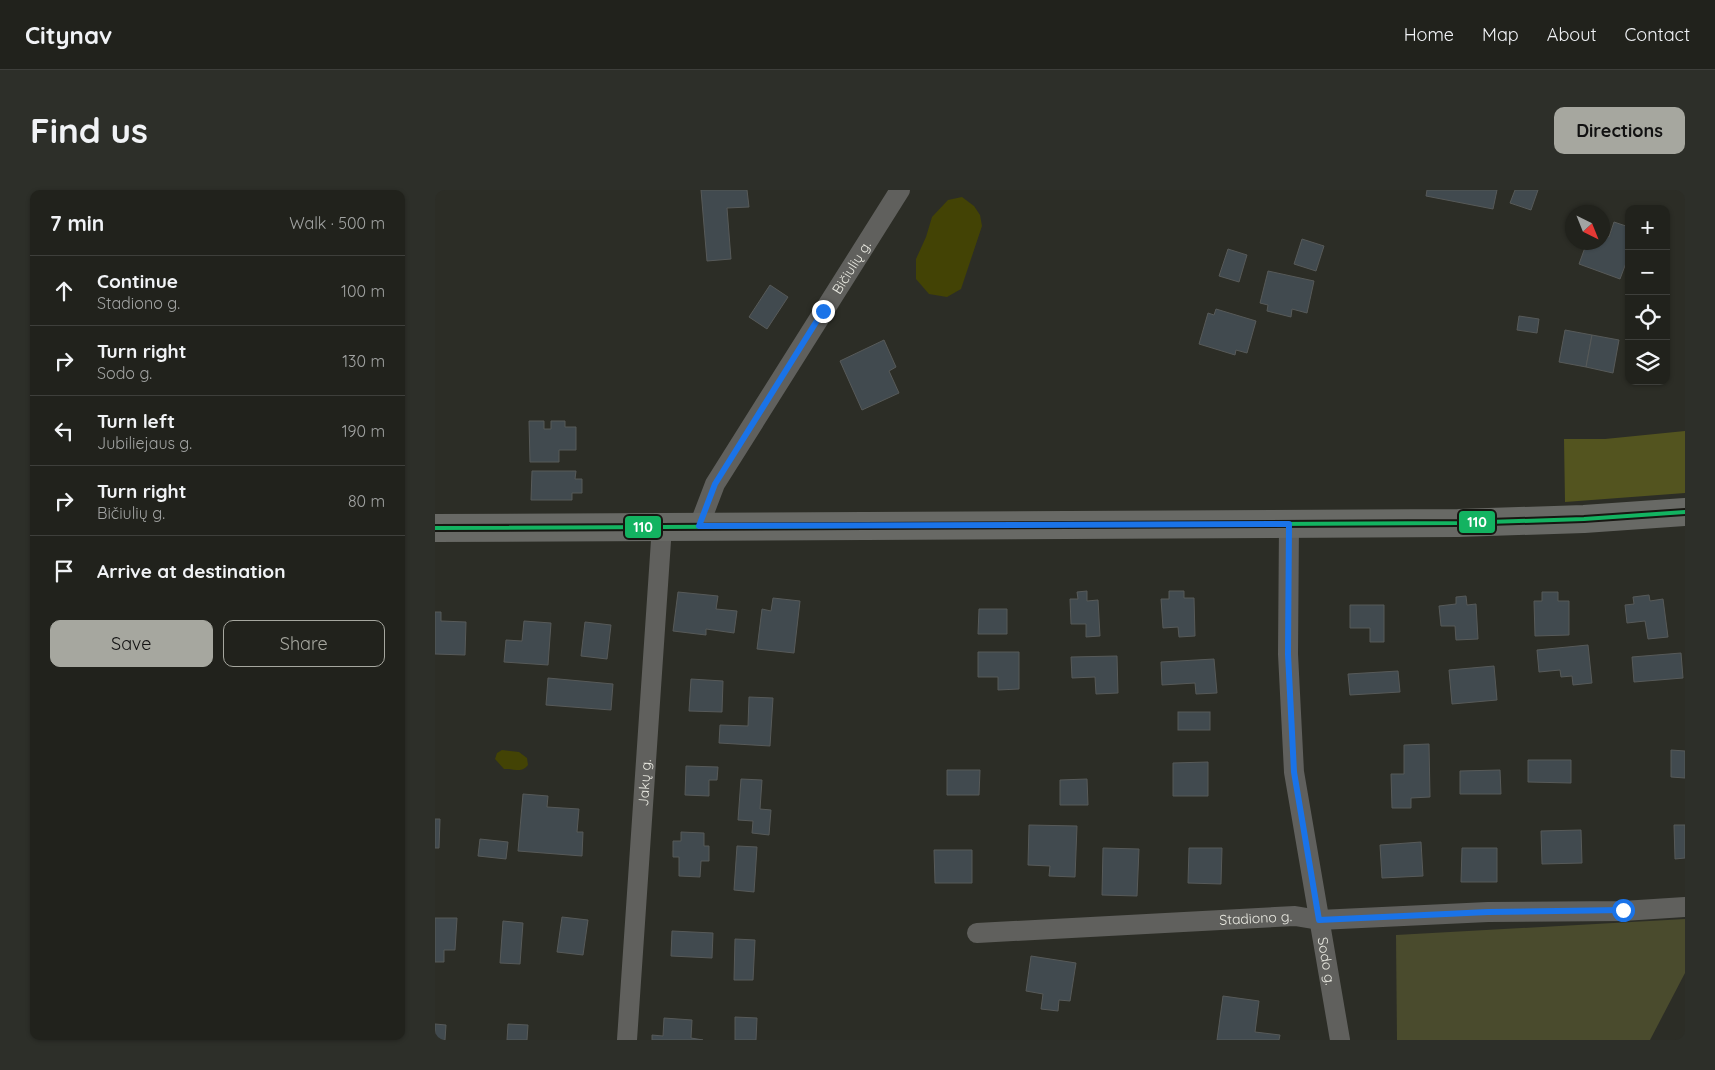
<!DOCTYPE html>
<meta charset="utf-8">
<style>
:root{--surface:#21221c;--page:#2d2f29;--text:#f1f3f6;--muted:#a2a4a3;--line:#3e3f3b;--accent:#a6a79f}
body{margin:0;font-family:Quicksand,sans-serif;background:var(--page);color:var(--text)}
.controls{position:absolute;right:15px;top:15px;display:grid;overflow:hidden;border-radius:10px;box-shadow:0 1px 4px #0004}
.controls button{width:45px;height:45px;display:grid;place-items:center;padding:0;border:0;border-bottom:1px solid var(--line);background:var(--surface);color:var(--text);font:25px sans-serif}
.compass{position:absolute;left:1130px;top:15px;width:45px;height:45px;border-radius:50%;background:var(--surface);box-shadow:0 1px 4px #0004;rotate:137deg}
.stop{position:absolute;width:15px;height:15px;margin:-11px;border:4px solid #1a73e8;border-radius:50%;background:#fff}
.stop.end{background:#1a73e8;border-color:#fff;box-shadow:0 1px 5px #0008}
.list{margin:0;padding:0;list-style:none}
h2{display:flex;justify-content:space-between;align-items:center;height:65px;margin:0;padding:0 20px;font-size:21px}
h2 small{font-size:16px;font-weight:400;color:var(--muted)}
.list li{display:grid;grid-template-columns:32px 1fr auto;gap:15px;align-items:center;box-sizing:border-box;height:70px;padding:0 20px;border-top:1px solid var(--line)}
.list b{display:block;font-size:19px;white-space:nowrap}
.list p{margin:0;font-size:16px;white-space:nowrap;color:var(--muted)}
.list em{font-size:16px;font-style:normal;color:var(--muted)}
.actions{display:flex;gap:10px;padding:15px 20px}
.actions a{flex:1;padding:11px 0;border:1px solid var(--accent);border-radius:10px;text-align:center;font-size:18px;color:var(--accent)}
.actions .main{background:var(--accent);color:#111}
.icon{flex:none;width:28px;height:28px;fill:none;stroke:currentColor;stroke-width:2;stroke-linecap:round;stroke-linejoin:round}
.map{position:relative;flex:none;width:1250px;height:850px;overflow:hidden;border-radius:10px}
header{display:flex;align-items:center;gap:30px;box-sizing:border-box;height:70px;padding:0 25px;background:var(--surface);border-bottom:1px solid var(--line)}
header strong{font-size:24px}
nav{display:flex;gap:28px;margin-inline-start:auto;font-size:18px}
.intro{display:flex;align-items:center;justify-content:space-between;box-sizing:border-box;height:120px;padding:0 30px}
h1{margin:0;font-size:35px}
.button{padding:12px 22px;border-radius:10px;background:var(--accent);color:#111;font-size:18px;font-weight:700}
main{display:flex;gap:30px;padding:0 30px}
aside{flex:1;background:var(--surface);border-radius:10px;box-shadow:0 1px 4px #0004}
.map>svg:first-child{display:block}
.green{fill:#4a4b2d}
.forest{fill:#53541f}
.water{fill:#434305}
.building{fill:#414a4f;stroke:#575a59}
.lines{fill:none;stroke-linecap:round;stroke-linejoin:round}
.minor{stroke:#60605d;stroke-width:20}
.primary{stroke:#686965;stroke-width:28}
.bus-1-casing{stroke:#171712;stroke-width:8}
.bus-1{stroke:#13b361;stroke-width:4}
.route{stroke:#1a73e8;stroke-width:6}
.labels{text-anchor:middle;stroke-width:5;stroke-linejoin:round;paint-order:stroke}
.street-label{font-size:14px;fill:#e8e8e0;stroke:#171712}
.line-badge{stroke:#171712;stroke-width:2}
.badge-label{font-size:14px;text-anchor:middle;font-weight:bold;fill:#fff}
</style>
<header>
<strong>Citynav</strong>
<nav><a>Home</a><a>Map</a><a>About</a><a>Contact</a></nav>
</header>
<div class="intro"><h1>Find us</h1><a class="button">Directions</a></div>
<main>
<aside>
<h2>7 min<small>Walk · 500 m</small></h2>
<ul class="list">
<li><svg class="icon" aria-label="ahead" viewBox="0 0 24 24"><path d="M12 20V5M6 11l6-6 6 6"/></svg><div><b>Continue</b><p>Stadiono g.</p></div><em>100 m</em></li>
<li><svg class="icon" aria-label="right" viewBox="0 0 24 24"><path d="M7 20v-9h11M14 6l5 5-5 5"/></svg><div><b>Turn right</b><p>Sodo g.</p></div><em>130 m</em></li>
<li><svg class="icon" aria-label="left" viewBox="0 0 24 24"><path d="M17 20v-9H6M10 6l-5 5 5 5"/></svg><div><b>Turn left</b><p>Jubiliejaus g.</p></div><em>190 m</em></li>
<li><svg class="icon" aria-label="right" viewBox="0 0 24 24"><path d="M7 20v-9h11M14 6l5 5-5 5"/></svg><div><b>Turn right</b><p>Bičiulių g.</p></div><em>80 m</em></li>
<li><svg class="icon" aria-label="arrive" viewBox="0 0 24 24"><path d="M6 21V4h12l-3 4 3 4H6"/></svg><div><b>Arrive at destination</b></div></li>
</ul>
<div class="actions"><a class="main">Save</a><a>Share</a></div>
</aside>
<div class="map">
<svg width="1250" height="850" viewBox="0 0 1250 850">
<rect width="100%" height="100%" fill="#2c2d26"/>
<!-- green -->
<path class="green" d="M1250,729V783L1215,850H962L961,745Z"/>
<!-- forest -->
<path class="forest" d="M1250,241V303L1130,312L1129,249H1170Z"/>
<!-- water -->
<g class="water">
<path d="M527,7L539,16L545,25L547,36L526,99L512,107L494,104L481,89V69L491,47L497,27L513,10Z"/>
<path d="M67,560L84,562L92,568L93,575C86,584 79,578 69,579L60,569L62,563Z"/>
</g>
<!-- building -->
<g class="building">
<path d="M266,0H312L314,17L292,18L296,69L272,71Z"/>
<path d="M992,0H1062L1058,19L991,6Z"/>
<path d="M1080,0H1103L1096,20L1075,13Z"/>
<path d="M1179,32L1194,37V65L1185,89L1144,74L1152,52H1168V44L1174,47Z"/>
<path d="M867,49L889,56L881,81L859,74Z"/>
<path d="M793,59L812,65L804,92L784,86Z"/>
<path d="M833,81L879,91L872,123L857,119L856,127L832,121L833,115L825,113Z"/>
<path d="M335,95L353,107L332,139L314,127Z"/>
<path d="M781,119L821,131L812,163L801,160L800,165L764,154L773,123L779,125Z"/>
<path d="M1084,126L1104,129L1102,143L1082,140Z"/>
<path d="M1130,140L1157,145L1151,177L1124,172Z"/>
<path d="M1157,145L1184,150L1178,183L1151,177Z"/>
<path d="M449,150L461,177L454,181L464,203L427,220L405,171Z"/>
<path d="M94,231H109V239H116V231H130V237H141V260H124V272H95Z"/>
<path d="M97,281H141L140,289H147V303H137V310H96Z"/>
<path d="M652,401V411L663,410L665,446L651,447V434H636L635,409H643L642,402Z"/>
<path d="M734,401H749V408H759L760,446L744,447L743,437L728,438L726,409H734Z"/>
<path d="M243,402L283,406L281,419L302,421L299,443L271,439V445L238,441Z"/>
<path d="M1107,402H1123V411H1134V445L1100,446L1099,411H1107Z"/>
<path d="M1214,405L1215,411L1228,409L1233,447L1213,449L1210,431L1192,433L1190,415L1199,414L1198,407Z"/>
<path d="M1031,406L1032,415L1041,414L1043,449L1021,450L1020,436H1006L1004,416L1021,414V407Z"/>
<path d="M338,408L365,411L359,463L322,459L327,419L336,421Z"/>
<path d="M915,415H949V452H935V438H915Z"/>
<path d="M544,419H572V444H543Z"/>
<path d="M0,422H6V431L31,432L30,465L0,464Z"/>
<path d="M89,431L116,433L113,475L69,472L71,450L87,451Z"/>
<path d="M150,432L176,435L172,469L146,466Z"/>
<path d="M1153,455L1157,493L1138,495L1137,486L1126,487L1125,480L1104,482L1102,460Z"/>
<path d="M543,462H584V499L563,500V487H543Z"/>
<path d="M1246,463L1248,488L1199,492L1197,467Z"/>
<path d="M682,466L683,503L661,504L660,487L637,488L636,467Z"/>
<path d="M779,469L782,503L761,504L760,493L727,495L726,472Z"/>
<path d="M1059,476L1062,510L1017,514L1014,480Z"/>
<path d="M963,481L965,502L915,505L913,484Z"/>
<path d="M113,488L178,494L176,520L111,515Z"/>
<path d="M256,489L288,491L287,522L254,521Z"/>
<path d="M314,507L338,508L335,556L284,553L285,535L313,536Z"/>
<rect x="743" y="522" width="32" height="18"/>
<path d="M994,554L995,607L976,608V618H957L956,584H969V555Z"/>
<path d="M1236,560L1250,561V588L1236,587Z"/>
<path d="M1093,570H1136V593L1093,592Z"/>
<path d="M773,572V606H738V573Z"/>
<path d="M251,576L283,577L282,590H274V606L250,605Z"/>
<path d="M512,580H545L544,605H512Z"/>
<path d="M1065,580L1066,604H1025V581Z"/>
<path d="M306,589L327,590L325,619L336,620L334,645L317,643L318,631L303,630Z"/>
<path d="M652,589L653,615H625V590Z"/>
<path d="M88,604L113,606L112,617L144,619L142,642H148L147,666L83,661Z"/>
<path d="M0,629H5L4,658H0Z"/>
<path d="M594,635L642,636L640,687L614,686L615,676L593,675Z"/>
<path d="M1239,635H1250V668L1240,669Z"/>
<path d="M1146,640L1147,673L1107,674L1106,641Z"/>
<path d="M246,642L269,643V656H274V671H266L265,687L244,686V667H238V651H246Z"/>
<path d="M45,649L73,652L71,669L43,666Z"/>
<path d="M986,652L988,686L947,688L945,655Z"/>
<path d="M302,656L322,657L319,702L299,700Z"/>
<path d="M668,658L704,659L702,706L667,705Z"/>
<path d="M754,658H787L786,694L753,693Z"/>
<path d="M1027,658H1062V692H1026Z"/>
<path d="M499,660H537V693H500Z"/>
<path d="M127,727L153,730L148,765L122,762Z"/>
<path d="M0,728H22L20,760H9V772H0Z"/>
<path d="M68,731L88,733L85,774L65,773Z"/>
<path d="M237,741L278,743L277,768L236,766Z"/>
<path d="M300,749L320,750L318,790H299Z"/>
<path d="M596,766L641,773L635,811L624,810L623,821L606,819L608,804L591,801Z"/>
<path d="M788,806L824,811L820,842L845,845L844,850H782Z"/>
<path d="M300,827L322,828L321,850H300Z"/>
<path d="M229,828L257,830L256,848L268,850H217V845L228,846Z"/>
<path d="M0,834L11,835L10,850H0Z"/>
<path d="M73,834L93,835L92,850H72Z"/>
</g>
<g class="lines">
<!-- minor -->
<g class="minor">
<path id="s1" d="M854,334L853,464L859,582L905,850"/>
<path id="s2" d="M264,336L280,294L465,0"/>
<path id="s3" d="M542,743L860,726L884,730L1053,722L1188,721L1250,717"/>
<path id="s4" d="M192,850L227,336"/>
</g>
<!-- primary -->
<path class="primary" d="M0,338L1023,333L1149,329L1250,322"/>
<!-- bus-1 casing -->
<g class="bus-1-casing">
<path id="bus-1" d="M0,338L1023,333L1149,329L1250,322"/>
</g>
<!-- bus-1 -->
<use href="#bus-1" class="bus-1"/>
</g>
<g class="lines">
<!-- route -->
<path class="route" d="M388,121L280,294L264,336L854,334L853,464L859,582L884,730L1053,722L1188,720"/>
</g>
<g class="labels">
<!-- street labels -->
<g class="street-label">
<text dy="5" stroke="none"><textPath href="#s2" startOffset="301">Bičiulių g.</textPath></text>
<text dy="5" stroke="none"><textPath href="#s4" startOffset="258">Jakų g.</textPath></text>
<text dy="5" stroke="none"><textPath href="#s3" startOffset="279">Stadiono g.</textPath></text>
<text dy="5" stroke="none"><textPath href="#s1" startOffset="440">Sodo g.</textPath></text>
</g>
</g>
<g class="line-badge">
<rect x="1023" y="320" width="38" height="24" rx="5" fill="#13b361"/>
<rect x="189" y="325" width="38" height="24" rx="5" fill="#13b361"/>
</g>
<g class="badge-label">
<text x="1042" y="337">110</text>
<text x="208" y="342">110</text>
</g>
</svg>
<div class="controls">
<button>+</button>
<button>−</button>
<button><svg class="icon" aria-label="locate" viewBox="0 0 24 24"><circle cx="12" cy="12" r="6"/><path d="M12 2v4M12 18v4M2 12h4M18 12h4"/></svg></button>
<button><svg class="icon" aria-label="layers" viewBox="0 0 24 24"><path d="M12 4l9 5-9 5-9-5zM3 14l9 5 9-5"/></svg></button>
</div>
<svg class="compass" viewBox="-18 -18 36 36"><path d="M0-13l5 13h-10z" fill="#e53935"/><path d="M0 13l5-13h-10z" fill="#a2a4a3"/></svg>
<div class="stop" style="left:1188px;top:720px"></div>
<div class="stop end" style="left:388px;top:121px"></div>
</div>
</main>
